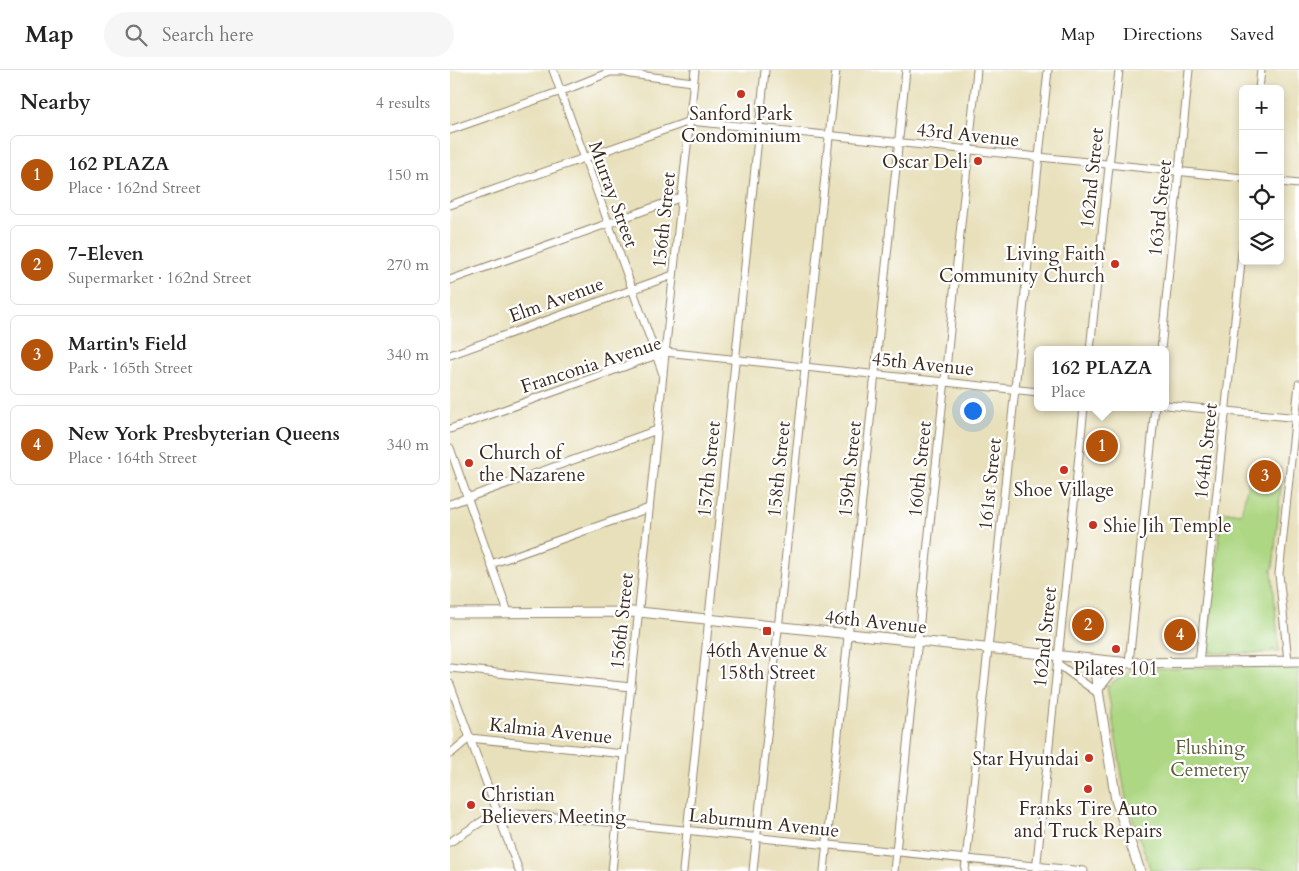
<!DOCTYPE html>
<meta charset="utf-8">
<style>
:root{--surface:#fff;--page:#f6f6f6;--text:#222;--muted:#767676;--line:#e0e0e0;--accent:#b45309}
body{margin:0;font-family:Cardo,serif;background:var(--page);color:var(--text)}
.controls{position:absolute;right:15px;top:15px;display:grid;overflow:hidden;border-radius:8px;box-shadow:0 2px 8px #0003}
.controls button{width:45px;height:45px;display:grid;place-items:center;padding:0;border:0;border-bottom:1px solid var(--line);background:var(--surface);color:var(--text);font:25px sans-serif}
.you{position:absolute;left:522px;top:340px;width:18px;height:18px;margin:-12px;border:4px solid #fff;border-radius:50%;background:#1a73e8;box-shadow:0 0 0 8px #1a73e833}
.badge{display:grid;place-items:center;width:32px;height:32px;border-radius:50%;background:var(--accent);color:#fff;font-size:16px;font-weight:700}
.pin{position:absolute;translate:-50% -50%;border:2px solid #fff;box-shadow:0 1px 5px #0006}
.popup{position:absolute;left:584px;top:276px;width:135px;height:65px;box-sizing:border-box;display:grid;place-content:center;border-radius:8px;background:var(--surface);filter:drop-shadow(0 1px 4px #0005);font-size:16px;white-space:nowrap;color:var(--muted)}
.popup b{font-size:19px;color:var(--text)}
.popup::after{content:'';position:absolute;left:50%;top:100%;margin-left:-10px;border:10px solid transparent;border-top-color:var(--surface)}
.list{margin:0;padding:0;list-style:none}
h2{display:flex;justify-content:space-between;align-items:center;height:65px;margin:0;padding:0 20px;font-size:21px}
h2 small{font-size:16px;font-weight:400;color:var(--muted)}
.list li{display:grid;grid-template-columns:32px 1fr auto;gap:15px;align-items:center;box-sizing:border-box;height:80px;margin:0 10px 10px;padding:0 10px;border:1px solid var(--line);border-radius:8px}
.list b{display:block;font-size:19px;white-space:nowrap}
.list p{margin:0;font-size:16px;white-space:nowrap;color:var(--muted)}
.list em{font-size:16px;font-style:normal;color:var(--muted)}
.icon{flex:none;width:28px;height:28px;fill:none;stroke:currentColor;stroke-width:2;stroke-linecap:round;stroke-linejoin:round}
.map{position:relative;flex:none;width:849px;height:801px;overflow:hidden}
header{display:flex;align-items:center;gap:30px;box-sizing:border-box;height:70px;padding:0 25px;background:var(--surface);border-bottom:1px solid var(--line)}
header strong{font-size:24px}
nav{display:flex;gap:28px;margin-inline-start:auto;font-size:18px}
.search{width:350px;height:45px;background:var(--page);display:flex;align-items:center;gap:12px;box-sizing:border-box;padding:0 18px;border-radius:28px;color:var(--muted);font-size:19px}
main{display:flex}
aside{flex:1;background:var(--surface)}
.map>svg:first-child{display:block}
.green{fill:#add783;stroke:#748050}
.lines{fill:none;stroke-linecap:round;stroke-linejoin:round}
.minor-casing{stroke:#92856c;stroke-width:9}
.tertiary-casing{stroke:#92856c;stroke-width:11}
.minor{stroke:#fff;stroke-width:7}
.tertiary{stroke:#fff;stroke-width:9}
.poi-dot{fill:#c8321e;stroke:#fff;stroke-width:2}
.labels{text-anchor:middle;stroke-width:4.5;stroke-linejoin:round;paint-order:stroke}
.poi-label{font-size:19px;fill:#3b2a1e;stroke:#fff}
.street-label{font-size:19px;fill:#3b2a1e;stroke:#fff}
.park-label{font-size:19px;fill:#5d5e3c;stroke:#fff}
</style>
<header>
<strong>Map</strong>
<div class="search"><svg class="icon" aria-label="search" viewBox="0 0 24 24"><circle cx="10" cy="10" r="6"/><path d="M15 15l6 6"/></svg>Search here</div>
<nav><a>Map</a><a>Directions</a><a>Saved</a></nav>
</header>
<main>
<aside>
<h2>Nearby<small>4 results</small></h2>
<ul class="list">
<li><span class="badge">1</span><div><b>162 PLAZA</b><p>Place · 162nd Street</p></div><em>150 m</em></li>
<li><span class="badge">2</span><div><b>7-Eleven</b><p>Supermarket · 162nd Street</p></div><em>270 m</em></li>
<li><span class="badge">3</span><div><b>Martin's Field</b><p>Park · 165th Street</p></div><em>340 m</em></li>
<li><span class="badge">4</span><div><b>New York Presbyterian Queens</b><p>Place · 164th Street</p></div><em>340 m</em></li>
</ul>
</aside>
<div class="map">
<svg width="849" height="801" viewBox="0 0 849 801">
<rect width="100%" height="100%" fill="#fff"/>
<filter id="ink" filterUnits="userSpaceOnUse"><feTurbulence type="fractalNoise" baseFrequency=".02" numOctaves="2"/><feDisplacementMap in="SourceGraphic" scale="10" xChannelSelector="R" yChannelSelector="G"/><feConvolveMatrix kernelMatrix="1 2 1 2 8 2 1 2 1" color-interpolation-filters="sRGB"/></filter>
<filter id="wash" filterUnits="userSpaceOnUse"><feTurbulence type="fractalNoise" baseFrequency=".0096" numOctaves="4" result="noise"/><feDisplacementMap in="SourceGraphic" scale="20" xChannelSelector="R" yChannelSelector="G"/><feGaussianBlur stdDeviation="1.12" result="paint"/><feColorMatrix in="noise" values="0 0 0 0 0 0 0 0 0 0 0 0 0 0 0 0 0 1.4 0 .05"/><feComposite in="paint" operator="in"/></filter>
<g filter="url(#wash)">
<rect width="100%" height="100%" fill="#e8e0bb"/>
<!-- green -->
<g class="green">
<path d="M826,393V397L831,398L830,414L831,415L823,499L820,500L822,501L829,582H824V580L822,579L821,583H763L762,580V583H757L766,500L768,498L766,497L772,441L791,444L802,395Z"/>
<path d="M763,499L765,500L755,583Z"/>
<path d="M849,595V801H701L676,729L657,616L684,599Z"/>
</g>
</g>
<g filter="url(#ink)">
<g class="lines">
<!-- minor casing -->
<g class="minor-casing">
<g id="minor">
<path d="M103,0L213,304L162,801"/>
<path d="M809,19L811,0"/>
<path d="M0,60L120,18L160,2H174L180,4L243,12"/>
<path d="M830,112L849,114"/>
<path d="M0,135L240,51L793,108"/>
<path d="M0,210L232,127"/>
<path d="M640,280L669,0"/>
<path d="M711,280L739,0"/>
<path d="M0,285L223,205"/>
<path d="M213,303L245,0"/>
<path d="M716,335L849,348"/>
<path d="M0,359L215,282L588,322"/>
<path d="M0,378L58,542"/>
<path d="M0,434L207,360"/>
<path d="M41,494L199,438"/>
<path d="M838,591L829,504L849,314"/>
<path d="M679,593L705,337"/>
<path d="M749,593L793,173"/>
<path d="M608,594L649,624"/>
<path d="M0,598L181,617"/>
<path d="M0,614L69,801"/>
<path d="M0,684L19,668L174,684"/>
<path d="M0,772L48,741L634,801"/>
<path d="M233,801L315,0"/>
<path d="M303,801L386,0"/>
<path d="M374,801L456,0"/>
<path d="M444,801L527,0"/>
<path d="M515,801L598,0"/>
<path d="M586,801L634,337"/>
</g>
</g>
<!-- tertiary casing -->
<g class="tertiary-casing">
<g id="tertiary">
<path d="M0,543L189,542L679,593L849,591"/>
<path d="M643,590L666,730L690,801"/>
<path d="M648,619L669,592"/>
</g>
</g>
<!-- minor -->
<use href="#minor" class="minor"/>
<!-- tertiary -->
<use href="#tertiary" class="tertiary"/>
</g>
</g>
<!-- markers -->
<g class="poi-dot">
<circle cx="291" cy="24" r="5"/>
<circle cx="528" cy="91" r="5"/>
<circle cx="665" cy="194" r="5"/>
<circle cx="19" cy="393" r="5"/>
<circle cx="614" cy="400" r="5"/>
<circle cx="643" cy="455" r="5"/>
<rect x="312" y="556" width="10" height="10" rx="2.5"/>
<circle cx="666" cy="579" r="5"/>
<circle cx="639" cy="688" r="5"/>
<circle cx="638" cy="719" r="5"/>
<circle cx="21" cy="735" r="5"/>
</g>
<g class="labels">
<!-- poi labels -->
<g class="poi-label">
<text x="291" y="50">Sanford Park<tspan x="291" dy="22">Condominium</tspan></text>
<text x="518" y="98" text-anchor="end">Oscar Deli</text>
<text x="655" y="190" text-anchor="end">Living Faith<tspan x="655" dy="22">Community Church</tspan></text>
<text x="29" y="389" text-anchor="start">Church of<tspan x="29" dy="22">the Nazarene</tspan></text>
<text x="614" y="426">Shoe Village</text>
<text x="653" y="462" text-anchor="start">Shie Jih Temple</text>
<text x="317" y="587">46th Avenue &amp;<tspan x="317" dy="22">158th Street</tspan></text>
<text x="666" y="605">Pilates 101</text>
<text x="629" y="695" text-anchor="end">Star Hyundai</text>
<text x="31" y="731" text-anchor="start">Christian<tspan x="31" dy="22">Believers Meeting</tspan></text>
<text x="638" y="745">Franks Tire Auto<tspan x="638" dy="22">and Truck Repairs</tspan></text>
</g>
<!-- street labels -->
<g class="street-label">
<text transform="translate(518 64) rotate(6)" y="7">43rd Avenue</text>
<text transform="translate(641 108) rotate(-84)" y="7">162nd Street</text>
<text transform="translate(164 124) rotate(70)" y="7">Murray Street</text>
<text transform="translate(709 138) rotate(-84)" y="7">163rd Street</text>
<text transform="translate(213 150) rotate(-84)" y="7">156th Street</text>
<text transform="translate(106 229) rotate(-20)" y="7">Elm Avenue</text>
<text transform="translate(473 293) rotate(6)" y="7">45th Avenue</text>
<text transform="translate(141 294) rotate(-18)" y="7">Franconia Avenue</text>
<text transform="translate(755 381) rotate(-84)" y="7">164th Street</text>
<text transform="translate(258 399) rotate(-84)" y="7">157th Street</text>
<text transform="translate(328 399) rotate(-84)" y="7">158th Street</text>
<text transform="translate(399 399) rotate(-84)" y="7">159th Street</text>
<text transform="translate(469 399) rotate(-84)" y="7">160th Street</text>
<text transform="translate(539 414) rotate(-84)" y="7">161st Street</text>
<text transform="translate(171 551) rotate(-84)" y="7">156th Street</text>
<text transform="translate(426 551) rotate(6)" y="7">46th Avenue</text>
<text transform="translate(594 567) rotate(-84)" y="7">162nd Street</text>
<text transform="translate(101 660) rotate(6)" y="7">Kalmia Avenue</text>
<text transform="translate(314 752) rotate(6)" y="7">Laburnum Avenue</text>
</g>
<!-- park labels -->
<g class="park-label">
<text x="760" y="684">Flushing<tspan x="760" dy="22">Cemetery</tspan></text>
</g>
</g>
</svg>
<div class="controls">
<button>+</button>
<button>−</button>
<button><svg class="icon" aria-label="locate" viewBox="0 0 24 24"><circle cx="12" cy="12" r="6"/><path d="M12 2v4M12 18v4M2 12h4M18 12h4"/></svg></button>
<button><svg class="icon" aria-label="layers" viewBox="0 0 24 24"><path d="M12 4l9 5-9 5-9-5zM3 14l9 5 9-5"/></svg></button>
</div>
<div class="you"></div>
<div class="pin badge" style="left:652px;top:376px">1</div>
<div class="popup"><b>162 PLAZA</b>Place</div>
<div class="pin badge" style="left:638px;top:555px">2</div>
<div class="pin badge" style="left:815px;top:406px">3</div>
<div class="pin badge" style="left:730px;top:565px">4</div>
</div>
</main>
